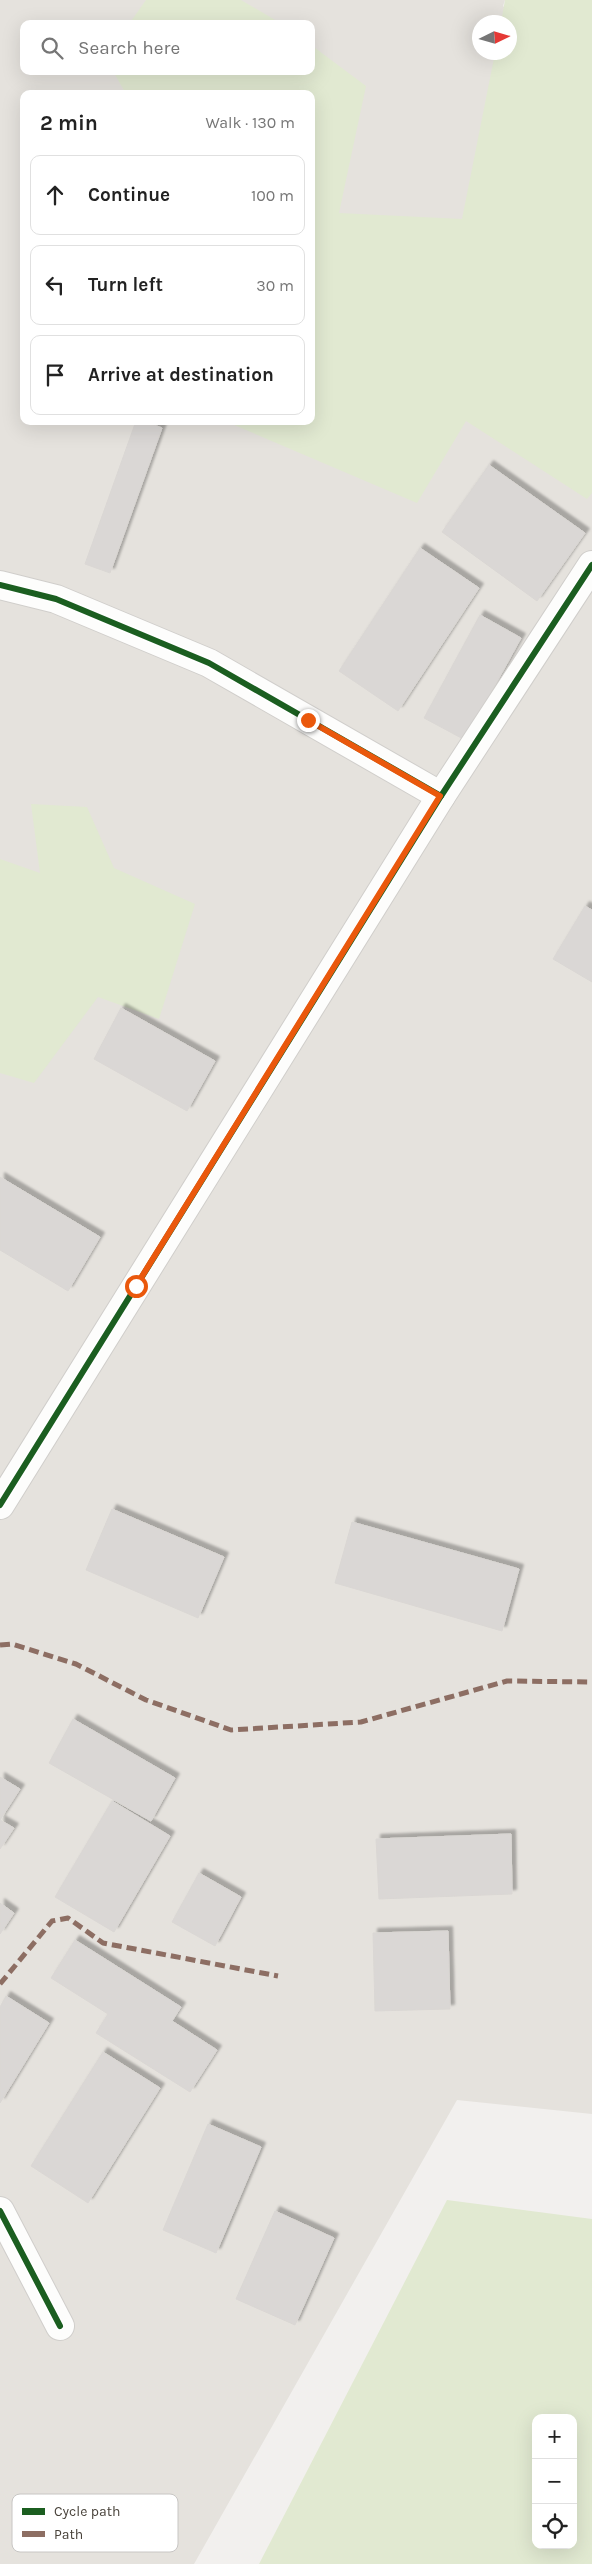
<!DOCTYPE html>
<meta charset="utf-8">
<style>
:root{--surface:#fff;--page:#f2f2f2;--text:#222;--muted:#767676;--line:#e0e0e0}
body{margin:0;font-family:Karla,sans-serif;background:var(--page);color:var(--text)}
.controls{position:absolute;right:15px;bottom:15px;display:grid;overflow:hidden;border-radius:10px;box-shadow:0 5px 20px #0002}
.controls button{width:45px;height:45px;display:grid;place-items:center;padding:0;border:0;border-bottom:1px solid var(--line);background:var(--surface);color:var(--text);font:25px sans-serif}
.compass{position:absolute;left:472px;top:15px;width:45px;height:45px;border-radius:50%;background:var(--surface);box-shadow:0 5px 20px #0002;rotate:85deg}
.stop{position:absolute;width:15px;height:15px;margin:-11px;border:4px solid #ea580c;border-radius:50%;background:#fff}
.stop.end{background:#ea580c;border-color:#fff;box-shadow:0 1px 5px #0008}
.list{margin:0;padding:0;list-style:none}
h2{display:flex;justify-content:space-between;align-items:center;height:65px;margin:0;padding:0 20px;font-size:21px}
h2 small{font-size:16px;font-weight:400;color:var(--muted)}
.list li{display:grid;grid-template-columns:32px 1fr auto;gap:15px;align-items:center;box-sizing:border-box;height:80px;margin:0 10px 10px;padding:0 10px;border:1px solid var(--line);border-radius:10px}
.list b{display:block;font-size:19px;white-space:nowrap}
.list em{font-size:16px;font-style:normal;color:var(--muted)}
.icon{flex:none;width:28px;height:28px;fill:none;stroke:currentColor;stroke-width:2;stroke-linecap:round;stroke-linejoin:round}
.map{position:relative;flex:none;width:592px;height:2564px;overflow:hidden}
.search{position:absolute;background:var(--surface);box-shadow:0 5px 20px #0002;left:20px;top:20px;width:295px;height:55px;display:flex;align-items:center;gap:12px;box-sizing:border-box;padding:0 18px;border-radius:10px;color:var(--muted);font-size:19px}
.panel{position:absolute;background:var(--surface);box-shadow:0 5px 20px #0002;left:20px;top:90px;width:295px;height:335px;border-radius:10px}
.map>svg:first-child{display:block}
.residential{fill:#e5e2dd;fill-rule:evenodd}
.green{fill:#e1e9d1;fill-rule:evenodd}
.building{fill:#dad7d5;stroke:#dad7d4;filter:url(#shadow)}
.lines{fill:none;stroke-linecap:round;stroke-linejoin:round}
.minor-casing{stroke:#d0cecb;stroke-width:30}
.minor{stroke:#fdfdfc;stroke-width:28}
.quiet{stroke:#8d6e63;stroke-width:5;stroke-dasharray:10 5;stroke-linecap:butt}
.cycleway-casing{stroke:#fff;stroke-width:9}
.cycleway{stroke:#1b5e20;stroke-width:6}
.route{stroke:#ea580c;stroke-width:6}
.key{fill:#fff;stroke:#c8c6c4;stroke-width:1}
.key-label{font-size:14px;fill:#48423a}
</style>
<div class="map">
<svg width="592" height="2564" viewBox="0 0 592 2564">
<defs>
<filter id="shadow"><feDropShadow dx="4.5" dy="-4.5" stdDeviation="1" flood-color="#0004"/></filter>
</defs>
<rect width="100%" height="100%" fill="#f2f0ee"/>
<!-- residential -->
<path class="residential" d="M0,0H505L503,6L592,117V2114L457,2100L194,2564H0ZM480,22H510V52H480ZM24,24H311V71H24ZM24,94H311V421H24Z"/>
<!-- green -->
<g class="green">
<path d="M146,0H241L282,24H129Z"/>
<path d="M505,0H592V493L587,499L466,421L417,503L225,421H311V94H126L113,71H311V45L366,86L339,213L462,219L495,53L510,52V22H501Z"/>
<path d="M31,804L87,807L114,868L195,904L159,1019L98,997L34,1083L0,1073V859L40,873Z"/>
<path d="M447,2200L592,2219V2564H259ZM536,2418H573V2545H536Z"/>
</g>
<!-- building -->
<g class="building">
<path d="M136,421H144L162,428L110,573L85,564Z"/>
<path d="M489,465L585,533L537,601L442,532Z"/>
<path d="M420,548L479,588L398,711L339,671Z"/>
<path d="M480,615L521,638L465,740L424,718Z"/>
<path d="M585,906L592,910V982L553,959Z"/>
<path d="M121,1008L215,1061L187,1111L94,1059Z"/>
<path d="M0,1177L100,1237L68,1291L0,1250Z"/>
<path d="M112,1509L224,1557L198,1618L86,1570Z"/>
<path d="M352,1522L519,1569L502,1631L335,1583Z"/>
<path d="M73,1719L175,1778L151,1821L49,1763Z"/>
<path d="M0,1777L20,1789L0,1820L14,1828L0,1849Z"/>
<path d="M112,1801L170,1836L114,1932L55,1897Z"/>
<path d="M511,1834L512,1894L379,1899L376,1839Z"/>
<path d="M199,1873L241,1897L215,1946L172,1922Z"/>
<path d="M0,1903L14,1913L0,1934Z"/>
<path d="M448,1931L450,2009L375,2011L373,1933Z"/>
<path d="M75,1940L181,2007L172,2021L217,2050L190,2092L96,2033L108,2014L51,1978Z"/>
<path d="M6,1996L49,2023L0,2103V2007Z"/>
<path d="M103,2052L160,2088L88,2203L31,2166Z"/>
<path d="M208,2124L261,2147L216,2253L163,2230Z"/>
<path d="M275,2211L334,2238L295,2325L236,2299Z"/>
</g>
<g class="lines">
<!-- minor casing -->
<g class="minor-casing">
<g id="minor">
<path d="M0,585L56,599L209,663L441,796"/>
<path d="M0,1505L441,796L592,565"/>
<path d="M0,2211L60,2326"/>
</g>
</g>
<!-- minor -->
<use href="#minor" class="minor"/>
<!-- quiet -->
<g class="quiet">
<path d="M0,1645L12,1644L76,1664L146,1700L231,1730L361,1722L507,1681L592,1682"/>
<path d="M0,1984L52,1921L68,1918L103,1943L278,1976"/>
</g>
<!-- cycleway casing -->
<g class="cycleway-casing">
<g id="cycleway">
<path d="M0,585L56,599L209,663L441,796"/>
<path d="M0,1505L441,796L592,565"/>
<path d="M0,2211L60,2326"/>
</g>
</g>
<!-- cycleway -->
<use href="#cycleway" class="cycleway"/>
</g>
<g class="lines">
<!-- route -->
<path class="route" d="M136,1286L440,796L308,720"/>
</g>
<!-- legend -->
<rect x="12" y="2494" width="166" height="58" rx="8" class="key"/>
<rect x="22" y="2508" width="23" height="7" fill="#1b5e20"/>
<rect x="22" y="2531" width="23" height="6" fill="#8d6e63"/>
<g class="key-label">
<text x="54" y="2516">Cycle path</text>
<text x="54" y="2539">Path</text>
</g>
</svg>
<div class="controls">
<button>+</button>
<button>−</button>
<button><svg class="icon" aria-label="locate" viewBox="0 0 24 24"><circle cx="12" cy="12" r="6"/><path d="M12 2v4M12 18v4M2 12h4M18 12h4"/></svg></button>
</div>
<svg class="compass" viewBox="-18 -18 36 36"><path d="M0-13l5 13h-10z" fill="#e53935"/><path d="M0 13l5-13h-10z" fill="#767676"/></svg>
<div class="stop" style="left:136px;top:1286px"></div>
<div class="stop end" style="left:308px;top:720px"></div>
<div class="search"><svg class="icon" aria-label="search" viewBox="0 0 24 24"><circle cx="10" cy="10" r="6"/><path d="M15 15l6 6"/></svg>Search here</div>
<section class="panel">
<h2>2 min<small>Walk · 130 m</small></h2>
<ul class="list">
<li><svg class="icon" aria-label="ahead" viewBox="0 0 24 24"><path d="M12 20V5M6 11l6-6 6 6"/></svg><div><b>Continue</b></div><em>100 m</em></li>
<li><svg class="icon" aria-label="left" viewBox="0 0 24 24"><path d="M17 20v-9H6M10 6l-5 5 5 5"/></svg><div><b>Turn left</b></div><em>30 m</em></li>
<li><svg class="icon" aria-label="arrive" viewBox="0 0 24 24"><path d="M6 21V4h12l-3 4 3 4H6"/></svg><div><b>Arrive at destination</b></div></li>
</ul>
</section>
</div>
